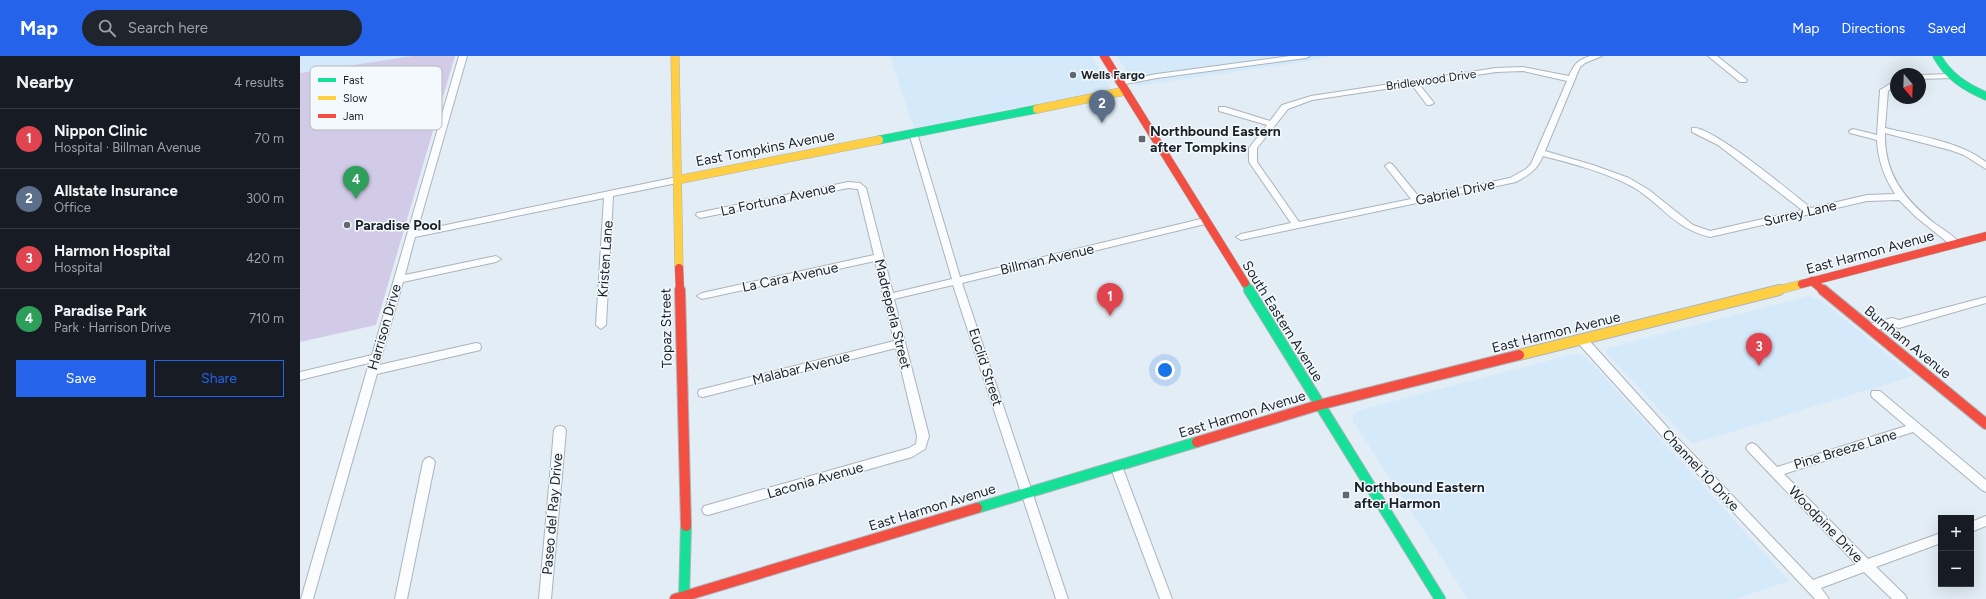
<!DOCTYPE html>
<meta charset="utf-8">
<style>
:root{--surface:#171b24;--page:#20242c;--text:#f1f3f6;--muted:#9ea1a6;--line:#363941;--accent:#2563eb}
body{margin:0;font-family:Figtree,sans-serif;background:var(--page);color:var(--text)}
.controls{position:absolute;right:12px;bottom:12px;display:grid;overflow:hidden;border-radius:0px;box-shadow:0 4px 16px #0002}
.controls button{width:36px;height:36px;display:grid;place-items:center;padding:0;border:0;border-bottom:1px solid var(--line);background:var(--surface);color:var(--text);font:20px sans-serif}
.compass{position:absolute;left:1590px;top:12px;width:36px;height:36px;border-radius:50%;background:var(--surface);box-shadow:0 4px 16px #0002;rotate:161deg}
.you{position:absolute;left:865px;top:314px;width:14px;height:14px;margin:-10px;border:3px solid #fff;border-radius:50%;background:#1a73e8;box-shadow:0 0 0 6px #1a73e833}
.badge{display:grid;place-items:center;width:26px;height:26px;border-radius:50%;background:var(--accent);color:#fff;font-size:13px;font-weight:700}
.pin{position:absolute;translate:-50% -33px;filter:drop-shadow(0 1px 2px #0008)}
.pin::after{content:'';position:absolute;top:21px;width:14px;height:12px;background:inherit;clip-path:polygon(0 0,100% 0,50% 100%)}
.list{margin:0;padding:0;list-style:none}
h2{display:flex;justify-content:space-between;align-items:center;height:52px;margin:0;padding:0 16px;font-size:17px}
h2 small{font-size:13px;font-weight:400;color:var(--muted)}
.list li{display:grid;grid-template-columns:26px 1fr auto;gap:12px;align-items:center;box-sizing:border-box;height:60px;padding:0 16px;border-top:1px solid var(--line)}
.list b{display:block;font-size:15px;white-space:nowrap}
.list p{margin:0;font-size:13px;white-space:nowrap;color:var(--muted)}
.list em{font-size:13px;font-style:normal;color:var(--muted)}
.actions{display:flex;gap:8px;padding:12px 16px}
.actions a{flex:1;padding:9px 0;border:1px solid var(--accent);border-radius:0px;text-align:center;font-size:14px;color:var(--accent)}
.actions .main{background:var(--accent);color:#fff}
.icon{flex:none;width:22px;height:22px;fill:none;stroke:currentColor;stroke-width:2;stroke-linecap:round;stroke-linejoin:round}
.map{position:relative;flex:none;width:1686px;height:543px;overflow:hidden}
header{display:flex;align-items:center;gap:24px;box-sizing:border-box;height:56px;padding:0 20px;background:var(--accent);color:#fff}
header strong{font-size:19px}
nav{display:flex;gap:22px;margin-inline-start:auto;font-size:14px}
.search{width:280px;height:36px;background:var(--page);display:flex;align-items:center;gap:10px;box-sizing:border-box;padding:0 14px;border-radius:22px;color:var(--muted);font-size:15px}
main{display:flex}
aside{flex:1;background:var(--surface)}
.map>svg:first-child{display:block}
.built{fill:#d4e9fa}
.green{fill:#d2cbe7}
.lines{fill:none;stroke-linecap:round;stroke-linejoin:round}
.street-casing{stroke:#abb4bb;stroke-width:2}
.fast-far1-casing{stroke:#abb4bb;stroke-width:9}
.fast-casing{stroke:#abb4bb;stroke-width:12}
.slow-far1-casing{stroke:#abb4bb;stroke-width:9}
.slow-casing{stroke:#abb4bb;stroke-width:12}
.jam-far1-casing{stroke:#abb4bb;stroke-width:9}
.jam-casing{stroke:#abb4bb;stroke-width:12}
.street{fill:#fbfcfe;fill-rule:evenodd}
.fast-far1{stroke:#16e098;stroke-width:8}
.fast{stroke:#16e098;stroke-width:10}
.slow-far1{stroke:#ffcf43;stroke-width:8}
.slow{stroke:#ffcf43;stroke-width:10}
.jam-far1{stroke:#f24e42;stroke-width:8}
.jam{stroke:#f24e42;stroke-width:10}
.poi-dot{fill:#606970;stroke:#f4f9fd;stroke-width:1.5}
.labels{text-anchor:middle;stroke-width:3;stroke-linejoin:round;paint-order:stroke}
.far-poi-label{font-size:12px;font-weight:bold;fill:#1a2229;stroke:#f4f9fd;text-anchor:start}
.far-street-label{font-size:12px;fill:#1a2229;stroke:#f4f9fd}
.poi-label{font-size:14px;font-weight:bold;fill:#1a2229;stroke:#f4f9fd;text-anchor:start}
.street-label{font-size:14px;fill:#1a2229;stroke:#f4f9fd}
.key{fill:#f4f9fd;stroke:#b3b8bd;stroke-width:1}
.key-label{font-size:11px;fill:#1a2229}
</style>
<header>
<strong>Map</strong>
<div class="search"><svg class="icon" aria-label="search" viewBox="0 0 24 24"><circle cx="10" cy="10" r="6"/><path d="M15 15l6 6"/></svg>Search here</div>
<nav><a>Map</a><a>Directions</a><a>Saved</a></nav>
</header>
<main>
<aside>
<h2>Nearby<small>4 results</small></h2>
<ul class="list">
<li><span class="badge" style="background:#e0444e">1</span><div><b>Nippon Clinic</b><p>Hospital · Billman Avenue</p></div><em>70 m</em></li>
<li><span class="badge" style="background:#5c6f8a">2</span><div><b>Allstate Insurance</b><p>Office</p></div><em>300 m</em></li>
<li><span class="badge" style="background:#e0444e">3</span><div><b>Harmon Hospital</b><p>Hospital</p></div><em>420 m</em></li>
<li><span class="badge" style="background:#2e9e5b">4</span><div><b>Paradise Park</b><p>Park · Harrison Drive</p></div><em>710 m</em></li>
</ul>
<div class="actions"><a class="main">Save</a><a>Share</a></div>
</aside>
<div class="map">
<svg width="1686" height="543" viewBox="0 0 1686 543">
<rect width="100%" height="100%" fill="#e3edf5"/>
<!-- built -->
<g class="built">
<path d="M0,0H113L0,17Z"/>
<path d="M590,0H791L811,33L614,72Z"/>
<path d="M817,0H1029L1009,5L836,30Z"/>
<path d="M1509,240L1521,244L1613,320L1392,388L1308,299L1306,295L1308,292Z"/>
<path d="M1274,298H1280L1287,302L1489,525L1436,543H1168L1053,365V359L1060,354Z"/>
</g>
<!-- green -->
<path class="green" d="M113,0H155L76,269L0,286V17Z"/>
<g class="lines">
<!-- street casing -->
<g class="street-casing">
<g id="street">
<path d="M159,0H167L117,175L377,121L381,124L377,127L313,140L306,269L301,273L296,269L304,142L115,181L105,219L196,200L201,203L196,206L103,226L79,309L176,287L180,288L181,291L180,294L176,295L77,318L13,543H1L69,307L0,324V316L72,299Z"/>
<path d="M990,0H1010L1006,2L857,22L820,29L816,27L820,25L857,18Z"/>
<path d="M1290,0H1302L1285,7L1280,11L1245,95L1293,109L1329,122L1349,134L1393,169L1410,175L1502,154L1418,89L1392,76V72C1410,68 1493,138 1511,152L1567,139L1595,138C1584,121 1578,104 1577,84L1550,77L1549,75L1553,73L1577,79L1580,34L1596,24V29L1588,35L1585,72C1616,79 1661,86 1686,106V113L1664,99L1650,94L1585,77C1584,117 1603,142 1634,167C1642,173 1654,179 1660,188L1655,191L1652,190L1616,161L1599,144L1567,145L1410,181C1373,172 1363,149 1333,131C1305,116 1274,108 1243,100C1237,114 1229,119 1216,126L941,184L936,181L941,178L991,167L949,106V92L967,69L919,55V51H925L970,65L982,49L1011,40L1196,12L1223,11L1269,20C1274,8 1278,4 1290,0ZM1223,15L1267,25L1231,108L1226,113L1210,122L1119,141L1092,108L1089,107L1085,110L1111,143L999,166L957,106V92L988,53L1012,44L1112,29L1127,49H1130L1134,47L1119,28L1196,16Z"/>
<path d="M1408,0H1417L1447,24L1446,26H1440Z"/>
<path d="M1650,18L1654,20L1653,22L1620,23V19Z"/>
<path d="M610,75H613L617,77L660,221L905,162L909,165L905,168L662,227L768,543H756L653,229L594,243L629,380L625,393L612,401L408,459L404,458L402,454L404,450L408,449L609,392L616,388L617,380L596,292L403,341L399,340L398,337L399,334L403,333L594,285L575,205L402,243L397,240L402,237L574,199L558,133L548,132L400,162L396,159L397,157L548,126L560,127L566,132L593,237L652,223L609,77Z"/>
<path d="M1686,241V247L1599,272L1592,270L1569,276L1564,272L1565,269L1592,262L1599,264Z"/>
<path d="M1281,279L1285,280L1369,373L1513,524L1556,508L1448,395L1446,392L1448,389L1452,387L1456,389L1477,411L1606,370L1572,341L1571,338L1572,335H1580L1686,424V436L1682,434L1613,376L1484,418L1568,503L1641,477V487L1576,511L1605,539L1607,543H1592L1564,516L1521,532L1529,543H1515L1361,379L1277,286L1276,283L1277,280Z"/>
<path d="M260,370L264,371L266,374L251,543H239L254,374L256,371Z"/>
<path d="M129,401L133,403L135,406L107,543H95L123,406L125,403Z"/>
<path d="M816,405L820,407L822,410L872,543H860L810,410L812,407Z"/>
<path d="M1686,460V470L1671,476V466Z"/>
</g>
</g>
<!-- fast-far1 casing -->
<g class="fast-far1-casing">
<g id="fast-far1">
<path d="M1637,0C1648,20 1665,31 1686,40"/>
<path d="M579,84L737,53"/>
<path d="M945,227L950,235"/>
</g>
</g>
<!-- fast casing -->
<g class="fast-casing">
<g id="fast">
<path d="M949,234L1140,543"/>
<path d="M677,452L897,386"/>
<path d="M384,543L386,470"/>
</g>
</g>
<!-- slow-far1 casing -->
<g class="slow-far1-casing">
<g id="slow-far1">
<path d="M375,0L379,212"/>
<path d="M737,53L825,35"/>
<path d="M377,124L579,84"/>
<path d="M1475,235L1502,228"/>
</g>
</g>
<!-- slow casing -->
<g class="slow-casing">
<path id="slow" d="M1219,299L1479,234"/>
</g>
<!-- jam-far1 casing -->
<g class="jam-far1-casing">
<g id="jam-far1">
<path d="M804,0L945,227"/>
<path d="M379,212L380,235"/>
<path d="M1512,225L1524,235"/>
<path d="M1502,228L1686,180"/>
</g>
</g>
<!-- jam casing -->
<g class="jam-casing">
<g id="jam">
<path d="M380,234L386,470"/>
<path d="M1523,234L1686,368"/>
<path d="M897,386L1019,349L1219,299"/>
<path d="M375,543L677,452"/>
</g>
</g>
<!-- street -->
<use href="#street" class="street"/>
<!-- fast-far1 -->
<use href="#fast-far1" class="fast-far1"/>
<!-- fast -->
<use href="#fast" class="fast"/>
<!-- slow-far1 -->
<use href="#slow-far1" class="slow-far1"/>
<!-- slow -->
<use href="#slow" class="slow"/>
<!-- jam-far1 -->
<use href="#jam-far1" class="jam-far1"/>
<!-- jam -->
<use href="#jam" class="jam"/>
</g>
<!-- markers -->
<g class="poi-dot">
<circle cx="773" cy="19" r="4"/>
<rect x="838" y="79" width="8" height="8" rx="2"/>
<circle cx="47" cy="169" r="4"/>
<rect x="1042" y="435" width="8" height="8" rx="2"/>
</g>
<g class="labels">
<!-- far-poi labels -->
<g class="far-poi-label">
<text x="781" y="23">Wells Fargo</text>
</g>
<!-- far-street labels -->
<g class="far-street-label">
<text transform="translate(1131 24) rotate(-8)" y="4">Bridlewood Drive</text>
</g>
<!-- poi labels -->
<g class="poi-label">
<text x="850" y="80">Northbound Eastern<tspan x="850" dy="16">after Tompkins</tspan></text>
<text x="55" y="174">Paradise Pool</text>
<text x="1054" y="436">Northbound Eastern<tspan x="1054" dy="16">after Harmon</tspan></text>
</g>
<!-- street labels -->
<g class="street-label">
<text transform="translate(465 92) rotate(-11)" y="5">East Tompkins Avenue</text>
<text transform="translate(1155 136) rotate(-12)" y="5">Gabriel Drive</text>
<text transform="translate(478 143) rotate(-12)" y="5">La Fortuna Avenue</text>
<text transform="translate(1500 157) rotate(-13)" y="5">Surrey Lane</text>
<text transform="translate(1570 196) rotate(-15)" y="5">East Harmon Avenue</text>
<text transform="translate(305 203) rotate(-86)" y="5">Kristen Lane</text>
<text transform="translate(747 203) rotate(-13)" y="5">Billman Avenue</text>
<text transform="translate(490 221) rotate(-12)" y="5">La Cara Avenue</text>
<text transform="translate(593 258) rotate(76)" y="5">Madreperla Street</text>
<text transform="translate(983 265) rotate(58)" y="5">South Eastern Avenue</text>
<text transform="translate(84 271) rotate(-74)" y="5">Harrison Drive</text>
<text transform="translate(366 272) rotate(-91)" y="5">Topaz Street</text>
<text transform="translate(1256 276) rotate(-14)" y="5">East Harmon Avenue</text>
<text transform="translate(1608 286) rotate(39)" y="5">Burnham Avenue</text>
<text transform="translate(686 311) rotate(72)" y="5">Euclid Street</text>
<text transform="translate(501 312) rotate(-14)" y="5">Malabar Avenue</text>
<text transform="translate(942 358) rotate(-17)" y="5">East Harmon Avenue</text>
<text transform="translate(1545 393) rotate(-17)" y="5">Pine Breeze Lane</text>
<text transform="translate(1401 414) rotate(47)" y="5">Channel 10 Drive</text>
<text transform="translate(515 424) rotate(-16)" y="5">Laconia Avenue</text>
<text transform="translate(632 451) rotate(-17)" y="5">East Harmon Avenue</text>
<text transform="translate(252 458) rotate(-85)" y="5">Paseo del Ray Drive</text>
<text transform="translate(1526 468) rotate(46)" y="5">Woodpine Drive</text>
</g>
</g>
<!-- legend -->
<rect x="10" y="10" width="132" height="64" rx="6" class="key"/>
<rect x="18" y="22" width="18" height="4" fill="#16e098"/>
<rect x="18" y="40" width="18" height="4" fill="#ffcf43"/>
<rect x="18" y="58" width="18" height="4" fill="#f24e42"/>
<g class="key-label">
<text x="43" y="28">Fast</text>
<text x="43" y="46">Slow</text>
<text x="43" y="64">Jam</text>
</g>
</svg>
<div class="controls">
<button>+</button>
<button>−</button>
</div>
<svg class="compass" viewBox="-18 -18 36 36"><path d="M0-13l5 13h-10z" fill="#e53935"/><path d="M0 13l5-13h-10z" fill="#9ea1a6"/></svg>
<div class="you"></div>
<div class="pin badge" style="left:810px;top:260px;background:#e0444e">1</div>
<div class="pin badge" style="left:802px;top:67px;background:#5c6f8a">2</div>
<div class="pin badge" style="left:1459px;top:310px;background:#e0444e">3</div>
<div class="pin badge" style="left:56px;top:143px;background:#2e9e5b">4</div>
</div>
</main>
